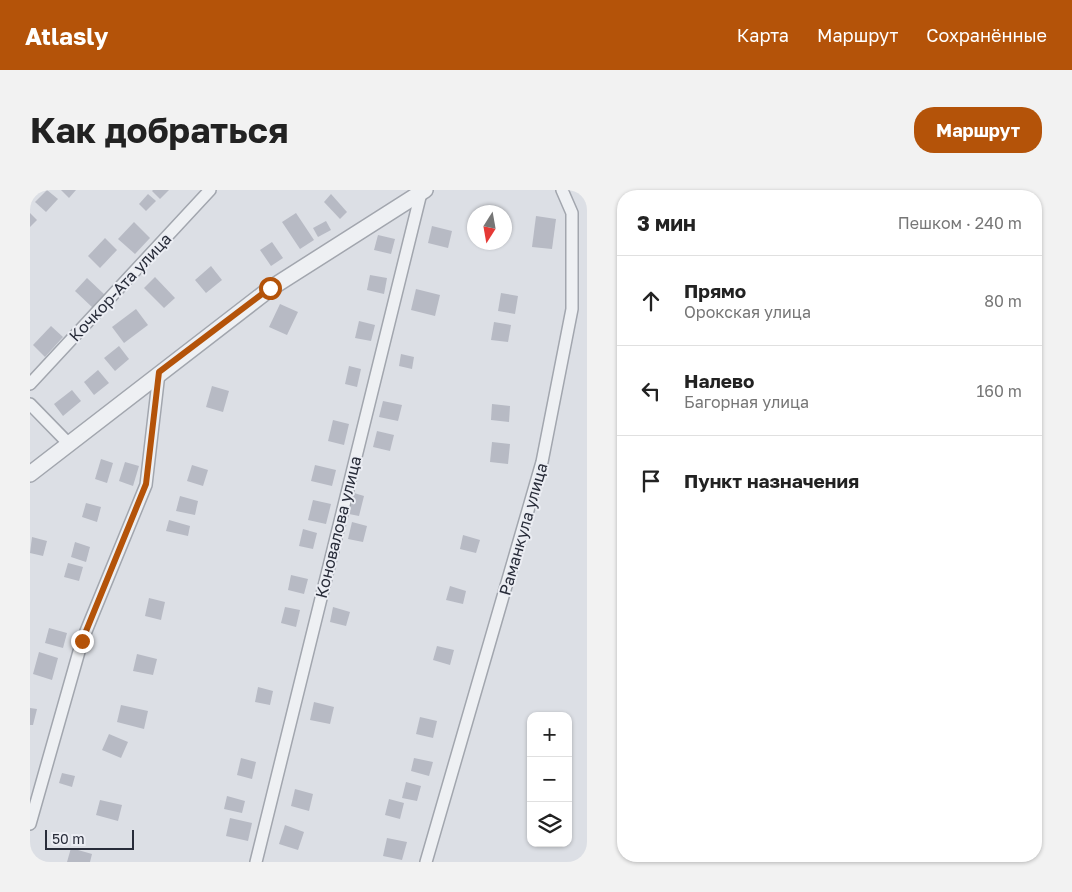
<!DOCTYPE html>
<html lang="ru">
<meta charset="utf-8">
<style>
:root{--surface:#fff;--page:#f2f2f2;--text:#222;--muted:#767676;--line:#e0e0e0;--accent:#b45309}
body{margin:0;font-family:"Golos Text",sans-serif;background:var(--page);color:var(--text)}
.controls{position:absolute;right:15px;bottom:15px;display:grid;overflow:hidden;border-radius:10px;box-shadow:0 1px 4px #0004}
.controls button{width:45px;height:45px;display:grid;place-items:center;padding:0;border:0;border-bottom:1px solid var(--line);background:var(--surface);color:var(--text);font:25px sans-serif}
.compass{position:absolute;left:437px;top:15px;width:45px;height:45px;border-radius:50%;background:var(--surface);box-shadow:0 1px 4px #0004;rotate:191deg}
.scale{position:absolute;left:15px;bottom:12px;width:89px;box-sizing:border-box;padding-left:5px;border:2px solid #282c39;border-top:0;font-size:14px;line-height:18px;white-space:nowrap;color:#282c39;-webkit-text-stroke:4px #ebedf3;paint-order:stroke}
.stop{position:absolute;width:15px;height:15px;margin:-11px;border:4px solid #b45309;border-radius:50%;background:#fff}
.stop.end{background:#b45309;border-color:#fff;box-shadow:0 1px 5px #0008}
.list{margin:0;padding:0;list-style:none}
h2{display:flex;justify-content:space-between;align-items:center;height:65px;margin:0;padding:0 20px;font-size:21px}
h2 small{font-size:16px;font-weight:400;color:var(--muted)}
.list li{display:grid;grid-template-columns:32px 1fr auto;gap:15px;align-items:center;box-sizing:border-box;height:90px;padding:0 20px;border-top:1px solid var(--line)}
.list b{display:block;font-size:19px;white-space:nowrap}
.list p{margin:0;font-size:16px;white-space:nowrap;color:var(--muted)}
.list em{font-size:16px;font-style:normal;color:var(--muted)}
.icon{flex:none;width:28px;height:28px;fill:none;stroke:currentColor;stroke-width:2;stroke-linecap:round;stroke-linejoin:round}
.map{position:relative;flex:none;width:557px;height:672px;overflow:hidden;border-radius:20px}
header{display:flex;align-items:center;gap:30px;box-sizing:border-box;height:70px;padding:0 25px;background:var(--accent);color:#fff}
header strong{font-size:24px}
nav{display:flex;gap:28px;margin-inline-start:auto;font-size:18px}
.intro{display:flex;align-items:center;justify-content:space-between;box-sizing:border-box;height:120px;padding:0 30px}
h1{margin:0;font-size:35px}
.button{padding:12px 22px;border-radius:20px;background:var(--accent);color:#fff;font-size:18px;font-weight:700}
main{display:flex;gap:30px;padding:0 30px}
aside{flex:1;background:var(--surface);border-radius:20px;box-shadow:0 1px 4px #0004}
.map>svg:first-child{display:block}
.building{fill:#b7bac4}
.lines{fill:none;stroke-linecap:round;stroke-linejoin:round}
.minor-casing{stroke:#a2a6ae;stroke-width:14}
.tertiary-casing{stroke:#a2a6ae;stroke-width:18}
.minor{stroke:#eef0f3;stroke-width:11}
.tertiary{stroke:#eef0f3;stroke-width:15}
.route{stroke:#b45309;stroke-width:6}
.labels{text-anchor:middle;stroke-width:4;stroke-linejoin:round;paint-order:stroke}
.street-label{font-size:16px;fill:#282c39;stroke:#ebedf3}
</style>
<header>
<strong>Atlasly</strong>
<nav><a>Карта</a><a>Маршрут</a><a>Сохранённые</a></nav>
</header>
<div class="intro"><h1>Как добраться</h1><a class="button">Маршрут</a></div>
<main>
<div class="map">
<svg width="557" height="672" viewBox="0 0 557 672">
<rect width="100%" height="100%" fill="#dcdfe5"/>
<!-- building -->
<g class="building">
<path d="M17,0L28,9L16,22L5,12Z"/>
<path d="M31,0H46L39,8Z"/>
<path d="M123,0H139L130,9L122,1Z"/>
<path d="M118,4L126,11L116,21L109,14Z"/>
<path d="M301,4L317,22L310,29L294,12Z"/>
<path d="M0,23L7,30L0,37Z"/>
<path d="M266,23L284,50L270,59L252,32Z"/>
<path d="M506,26L526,29L522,59L502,57Z"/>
<path d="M296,31L301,40L288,47L283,38Z"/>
<path d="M104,32L120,48L105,64L88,49Z"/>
<path d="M402,36L422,41L418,58L398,53Z"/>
<path d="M348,45L365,49L361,64L344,60Z"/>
<path d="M75,48L87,60L70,78L58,66Z"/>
<path d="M242,52L253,68L241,76L230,60Z"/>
<path d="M181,76L192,90L176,103L165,90Z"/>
<path d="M340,85L357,88L354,104L337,100Z"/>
<path d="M125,87L145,108L134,118L114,98Z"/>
<path d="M57,88L75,105L63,118L45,101Z"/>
<path d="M386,99L410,105L405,126L381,120Z"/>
<path d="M471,103L488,106L485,124L468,121Z"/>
<path d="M250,114L268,122L257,145L239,137Z"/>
<path d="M106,119L118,135L94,153L82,137Z"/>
<path d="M329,131L345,135L341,151L325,148Z"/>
<path d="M464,132L481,135L478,152L461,150Z"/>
<path d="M21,136L33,147L15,167L3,155Z"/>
<path d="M89,156L99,169L85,181L74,168Z"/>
<path d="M371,164L384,167L382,179L369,176Z"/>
<path d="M319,176L331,179L327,197L315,194Z"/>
<path d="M68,180L79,193L64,205L54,192Z"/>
<path d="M182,196L199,201L193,222L176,217Z"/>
<path d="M42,200L51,211L33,226L24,214Z"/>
<path d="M353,211L372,215L368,231L349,227Z"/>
<path d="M462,214L480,216L479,232L461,230Z"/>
<path d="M303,230L319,234L314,255L298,251Z"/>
<path d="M347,241L364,245L360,261L343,257Z"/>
<path d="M462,252L480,254L478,274L460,272Z"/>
<path d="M71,269L83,273L77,293L65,289Z"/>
<path d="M95,272L109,276L103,296L89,291Z"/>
<path d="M162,275L178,280L173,296L157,291Z"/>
<path d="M285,275L306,280L302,296L281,291Z"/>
<path d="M324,303L334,306L329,326L319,324Z"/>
<path d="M150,306L168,311L165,325L146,321Z"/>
<path d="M283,310L301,314L296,334L278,330Z"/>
<path d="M56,313L71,317L67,332L52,327Z"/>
<path d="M139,330L160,336L158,346L136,341Z"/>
<path d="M322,332L337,336L333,352L318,349Z"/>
<path d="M273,339L287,343L283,359L269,356Z"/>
<path d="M433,345L450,350L446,363L430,359Z"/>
<path d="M2,347L17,351L13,366L0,363Z"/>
<path d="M45,352L60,357L56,372L41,367Z"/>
<path d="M38,373L53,377L49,391L34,387Z"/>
<path d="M261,385L278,389L274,404L258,400Z"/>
<path d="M420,396L436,401L433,414L416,410Z"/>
<path d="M119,408L135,412L131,430L115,426Z"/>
<path d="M255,417L270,420L266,437L251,433Z"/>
<path d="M303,417L320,422L316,436L300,432Z"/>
<path d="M19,438L37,443L33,458L15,453Z"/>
<path d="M407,456L424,460L420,475L403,470Z"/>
<path d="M9,462L28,468L22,490L3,484Z"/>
<path d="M107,464L127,469L123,485L103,481Z"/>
<path d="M228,497L243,501L240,515L225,512Z"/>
<path d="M284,512L304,517L300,534L280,530Z"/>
<path d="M91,515L118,521L114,539L87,532Z"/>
<path d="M0,518L7,519L3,535H0Z"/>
<path d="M390,527L407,531L403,548L386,544Z"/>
<path d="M79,544L98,552L91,568L72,560Z"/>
<path d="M211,568L226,572L222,589L207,585Z"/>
<path d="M384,568L403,572L399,586L381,581Z"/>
<path d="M32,583L45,586L42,597L29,593Z"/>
<path d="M376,592L391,596L387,611L372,608Z"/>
<path d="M265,599L283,604L279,621L261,616Z"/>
<path d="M197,606L215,611L212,623L194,619Z"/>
<path d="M359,609L374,613L370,629L355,625Z"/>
<path d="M70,610L92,615L88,631L66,625Z"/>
<path d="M200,628L222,633L218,651L196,646Z"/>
<path d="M255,635L274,642L268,660L249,654Z"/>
<path d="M357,648L377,652L372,670L353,666Z"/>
<path d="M41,658L62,664L60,672H37Z"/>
</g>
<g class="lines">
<!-- minor casing -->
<g class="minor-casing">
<g id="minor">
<path d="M0,194L180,0"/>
<path d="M0,214L39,254"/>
<path d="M0,634L52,451L116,295L129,183"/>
<path d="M226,672L391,3"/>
<path d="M396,672L512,272L542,119V23L532,0"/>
</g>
</g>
<!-- tertiary casing -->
<g class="tertiary-casing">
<path id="tertiary" d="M0,284L241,98L395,0"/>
</g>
<!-- minor -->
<use href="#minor" class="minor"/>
<!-- tertiary -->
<use href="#tertiary" class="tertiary"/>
</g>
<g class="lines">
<!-- route -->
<path class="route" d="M52,451L116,294L129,182L240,98"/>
</g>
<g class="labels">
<!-- street labels -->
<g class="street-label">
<text transform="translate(90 97) rotate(-47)" y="6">Кочкор-Ата улица</text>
<text transform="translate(308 337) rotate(-76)" y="6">Коновалова улица</text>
<text transform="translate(493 339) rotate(-74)" y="6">Раманкула улица</text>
</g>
</g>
</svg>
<div class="controls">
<button>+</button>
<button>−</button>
<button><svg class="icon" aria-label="layers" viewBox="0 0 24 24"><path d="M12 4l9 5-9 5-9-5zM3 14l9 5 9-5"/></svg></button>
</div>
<svg class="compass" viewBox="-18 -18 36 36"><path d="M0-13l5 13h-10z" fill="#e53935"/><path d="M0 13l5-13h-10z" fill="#767676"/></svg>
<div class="scale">50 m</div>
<div class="stop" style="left:240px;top:98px"></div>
<div class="stop end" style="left:52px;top:451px"></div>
</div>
<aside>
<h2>3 мин<small>Пешком · 240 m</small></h2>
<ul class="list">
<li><svg class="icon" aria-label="ahead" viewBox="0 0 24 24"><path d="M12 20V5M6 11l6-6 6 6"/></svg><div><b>Прямо</b><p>Орокская улица</p></div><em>80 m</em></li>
<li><svg class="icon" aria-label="left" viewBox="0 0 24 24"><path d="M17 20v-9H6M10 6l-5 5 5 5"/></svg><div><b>Налево</b><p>Багорная улица</p></div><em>160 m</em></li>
<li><svg class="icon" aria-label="arrive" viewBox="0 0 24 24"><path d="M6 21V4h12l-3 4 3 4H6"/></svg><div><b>Пункт назначения</b></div></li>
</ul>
</aside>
</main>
